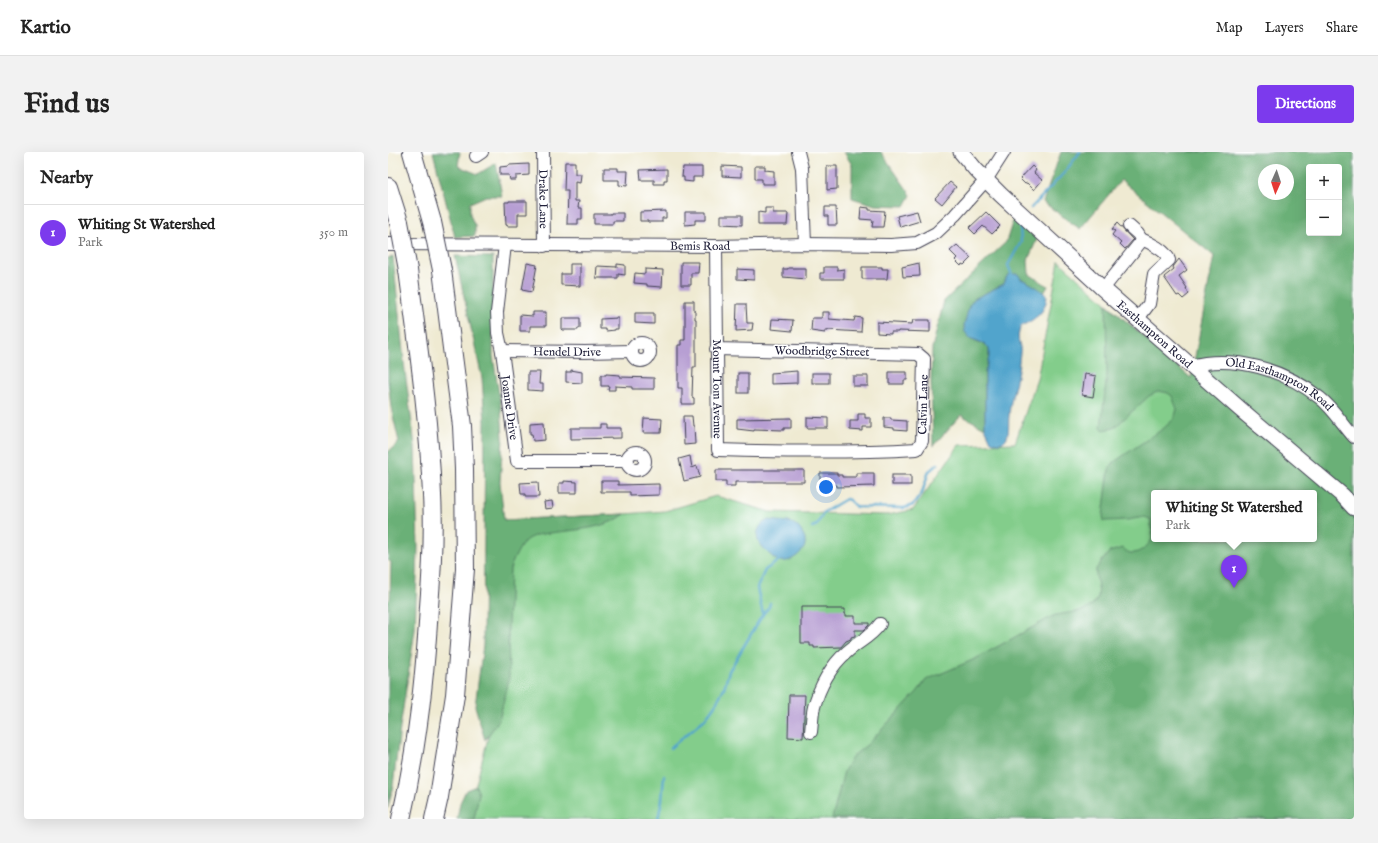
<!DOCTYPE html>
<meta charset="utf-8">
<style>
:root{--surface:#fff;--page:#f2f2f2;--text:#222;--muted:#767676;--line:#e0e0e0;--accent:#7c3aed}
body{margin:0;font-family:"IM FELL English",serif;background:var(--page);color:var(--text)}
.controls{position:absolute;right:12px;top:12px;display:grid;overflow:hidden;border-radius:4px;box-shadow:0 4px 16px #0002}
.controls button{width:36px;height:36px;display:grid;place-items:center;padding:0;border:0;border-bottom:1px solid var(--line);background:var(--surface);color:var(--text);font:20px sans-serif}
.compass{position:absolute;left:870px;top:12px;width:36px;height:36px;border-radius:50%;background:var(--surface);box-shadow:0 4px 16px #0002;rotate:183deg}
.you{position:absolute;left:438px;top:335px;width:14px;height:14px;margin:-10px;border:3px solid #fff;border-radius:50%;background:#1a73e8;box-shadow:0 0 0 6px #1a73e833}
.badge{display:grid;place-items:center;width:26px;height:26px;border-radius:50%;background:var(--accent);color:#fff;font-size:13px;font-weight:700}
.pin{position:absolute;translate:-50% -33px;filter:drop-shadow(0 1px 2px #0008)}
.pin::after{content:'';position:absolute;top:21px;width:14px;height:12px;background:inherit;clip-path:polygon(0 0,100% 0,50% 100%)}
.popup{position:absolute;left:763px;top:338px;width:166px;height:52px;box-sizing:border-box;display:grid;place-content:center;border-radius:4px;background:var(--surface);filter:drop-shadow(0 1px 3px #0005);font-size:13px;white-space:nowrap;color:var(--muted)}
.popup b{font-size:15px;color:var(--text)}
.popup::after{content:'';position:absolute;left:50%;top:100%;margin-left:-8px;border:8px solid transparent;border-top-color:var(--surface)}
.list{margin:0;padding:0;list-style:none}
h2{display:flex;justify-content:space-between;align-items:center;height:52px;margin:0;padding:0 16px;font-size:17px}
h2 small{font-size:13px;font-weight:400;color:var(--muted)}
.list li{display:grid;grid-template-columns:26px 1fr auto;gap:12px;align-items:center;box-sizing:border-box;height:56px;padding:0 16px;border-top:1px solid var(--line)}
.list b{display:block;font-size:15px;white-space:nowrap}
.list p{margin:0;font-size:13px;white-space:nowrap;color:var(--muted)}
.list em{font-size:13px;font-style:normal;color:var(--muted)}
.map{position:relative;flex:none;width:966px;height:667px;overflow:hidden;border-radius:4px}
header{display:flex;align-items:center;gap:24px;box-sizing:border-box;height:56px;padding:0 20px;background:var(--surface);border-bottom:1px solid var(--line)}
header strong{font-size:19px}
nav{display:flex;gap:22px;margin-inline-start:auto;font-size:14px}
.intro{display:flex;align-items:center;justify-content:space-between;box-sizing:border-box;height:96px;padding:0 24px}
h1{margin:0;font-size:28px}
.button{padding:10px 18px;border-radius:4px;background:var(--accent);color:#fff;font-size:14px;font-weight:700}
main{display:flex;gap:24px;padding:0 24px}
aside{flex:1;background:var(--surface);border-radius:4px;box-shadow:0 4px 16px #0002}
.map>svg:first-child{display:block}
.green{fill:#83cd8b;stroke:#527863;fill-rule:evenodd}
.forest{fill:#6ab077;stroke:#466959;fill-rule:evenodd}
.water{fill:#51a4cc;stroke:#3a6384}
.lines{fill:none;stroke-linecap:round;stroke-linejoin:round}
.stream{stroke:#51a4cc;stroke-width:2.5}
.building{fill:#b79fd3}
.minor-casing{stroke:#414052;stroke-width:14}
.major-casing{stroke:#414052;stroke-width:17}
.highway-casing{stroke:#414052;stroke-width:20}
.minor{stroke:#fff;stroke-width:12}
.major{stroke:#fff;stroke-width:15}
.highway{stroke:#fff;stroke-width:18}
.highway-bridge-casing{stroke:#414052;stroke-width:20;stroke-linecap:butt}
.highway-bridge{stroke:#fff;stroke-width:18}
.labels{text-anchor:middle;stroke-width:3;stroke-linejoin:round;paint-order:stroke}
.street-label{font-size:12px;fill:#22223b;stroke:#fff}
</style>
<header>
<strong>Kartio</strong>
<nav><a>Map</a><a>Layers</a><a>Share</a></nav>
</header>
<div class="intro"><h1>Find us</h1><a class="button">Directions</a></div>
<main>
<aside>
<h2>Nearby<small></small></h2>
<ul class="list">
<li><span class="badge">1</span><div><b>Whiting St Watershed</b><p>Park</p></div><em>350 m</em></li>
</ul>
</aside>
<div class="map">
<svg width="966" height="667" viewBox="0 0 966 667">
<rect width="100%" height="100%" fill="#fff"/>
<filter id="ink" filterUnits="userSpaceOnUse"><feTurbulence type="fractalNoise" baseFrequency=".025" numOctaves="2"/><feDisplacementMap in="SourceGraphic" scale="8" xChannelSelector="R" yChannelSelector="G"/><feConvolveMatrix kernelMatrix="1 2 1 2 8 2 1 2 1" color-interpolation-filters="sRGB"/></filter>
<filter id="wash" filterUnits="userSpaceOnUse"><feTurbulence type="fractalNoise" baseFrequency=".012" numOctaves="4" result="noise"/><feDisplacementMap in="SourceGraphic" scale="16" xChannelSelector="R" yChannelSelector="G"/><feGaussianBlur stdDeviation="0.9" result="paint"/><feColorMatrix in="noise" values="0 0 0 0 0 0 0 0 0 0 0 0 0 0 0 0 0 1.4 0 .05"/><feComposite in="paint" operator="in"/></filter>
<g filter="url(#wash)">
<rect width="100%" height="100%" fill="#efead2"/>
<!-- green -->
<path class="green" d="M671,109L803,227L966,366V667H79L102,578L116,368L237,362L277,359L328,344L382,360L499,363L525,358L571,293L627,291L649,227ZM766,341H926V387H766Z"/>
<!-- forest -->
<g class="forest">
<path d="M45,0H72L70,14L90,22L108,11L114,44H98L82,51V63L87,74V84L67,85Z"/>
<path d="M456,0H493L523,43L517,54L487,53L464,46V13Z"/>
<path d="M673,0H966V667H444L456,619L465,604L480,592L529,540L538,528L587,507L665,464C679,459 703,463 710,445C712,437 707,426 708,417L721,400L735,396C738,399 740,401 744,401C750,402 762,393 764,387C765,381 763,373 762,367L757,365L739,368L716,369L715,364L721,317L726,310L776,276L786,267L789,257L784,244L780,241L771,239L761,244L726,276L715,278L713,275L719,222L718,152L803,226L826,104L733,28L692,77L655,50ZM921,15H951V81H921ZM876,18H900V42H876ZM766,341H926V387H766Z"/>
<path d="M626,65L649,87L640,108L641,122L660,134L656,141L638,129L619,124L616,132L586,147L576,174L582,186L597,193L601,197V205L597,220V276L573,263L545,294L543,228L544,196L556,149L618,90Z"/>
<path d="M67,104L105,105V204L113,255L115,286L112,330L116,368L237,362C218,377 185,378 162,381C154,382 145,383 138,388C133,392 124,410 122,417L120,477L121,528L111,568L97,588L87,554L95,493L97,270L94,226Z"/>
<path d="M5,105L17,219L27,294L30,396L27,478L12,576L5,634L0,656V449L2,447L3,410L0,408V300L11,290L3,255L0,228V106Z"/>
<path d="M88,634L91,642L86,667H69L72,651L78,638Z"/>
</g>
<!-- water -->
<g class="water">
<path d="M622,122H630L633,127C642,131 653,137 659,144C658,161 646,168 633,174C629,184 630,186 632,195C633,199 631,205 631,210C630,228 622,246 621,264C620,271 622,283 617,288C613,293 607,291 603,289L597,276V220L601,205V197L597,192L582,186L577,180L576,174L581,154L586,147L616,132L619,124Z"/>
<path d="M382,368C399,371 407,366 416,384C417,387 418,392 416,396C411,404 398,414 387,407C385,406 383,403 380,401C377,398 372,394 370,389C367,380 373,369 382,368Z"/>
</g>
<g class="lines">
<!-- stream -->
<g class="stream">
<path d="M643,56L676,21L692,0"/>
<path d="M624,123L620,113L633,90L632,74"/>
<path d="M424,375L429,373L436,360L458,347L461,348L468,355L516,356L525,353L534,341L541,319L550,312"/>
<path d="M375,462L381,455L382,451"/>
<path d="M282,596L317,567L329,550L336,536L341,519L375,462L369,436L377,418L393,407"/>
<path d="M270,667L274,648L276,624"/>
</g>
</g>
<g id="blocks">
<!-- building -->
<g class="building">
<path d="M177,10H187V22H193L192,31L187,30V49H191L190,56H194V67H190V72H179L180,39H176Z"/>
<path d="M141,12V23L128,24V28H122L121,23H112V15L121,14V13Z"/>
<path d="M334,14L353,15V25L334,24Z"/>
<path d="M367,14H377V18L386,19V32H374V27H367Z"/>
<path d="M439,14H449V37L439,38Z"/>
<path d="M644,14L648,18L646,21L654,28L646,38L639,31L637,32L632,27Z"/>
<path d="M295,15H314V25H305V30L296,29V25H294Z"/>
<path d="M216,16H230V19H240L239,34L231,33V28H216Z"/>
<path d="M279,17V28H276V32H266V28H253L252,18Z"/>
<path d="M562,30L568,35L554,52L547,46Z"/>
<path d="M121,49H139V62H130V74H119V73H118L117,50H121Z"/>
<path d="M437,55H448L449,73H440V64H437Z"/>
<path d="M473,55L481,56V58L497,59L495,75H484L485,68L472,67Z"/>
<path d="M377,56H385V61H400L399,73H370V60L377,61Z"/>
<path d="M278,59V66H274V70H260V69H252V60Z"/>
<path d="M529,59L532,69L512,75L509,64Z"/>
<path d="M297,60H318V68H307V72L297,73Z"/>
<path d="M598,60L612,74L604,82L595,74L587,82L581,76Z"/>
<path d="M223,61H235V69H225V72H206V62H223Z"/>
<path d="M333,63H354V73L333,72Z"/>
<path d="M729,71L745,88L737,97L732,92L733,91L724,83L727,79L724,77Z"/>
<path d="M569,93L583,106L576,113L574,112L573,114L567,108L569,106L562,99Z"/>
<path d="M791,107L799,118L791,124L799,136L798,137L801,142L795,147L791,143L789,144L776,125L786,117L785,115Z"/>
<path d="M293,110H311L310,121H303V133H293Z"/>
<path d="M139,111L149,113L144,140L134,138Z"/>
<path d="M531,111L532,124L515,125L514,115Z"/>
<path d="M182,112H192V134L173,133V122H182Z"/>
<path d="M229,112L237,113V123L230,122V126H208L209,114L229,115Z"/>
<path d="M436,115H449V118L456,117V127H432V121H436Z"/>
<path d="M474,115H494V117H500L499,127H474Z"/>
<path d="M400,116H418V127L395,125V117H400Z"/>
<path d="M257,117L275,118L274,135L259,134V132L246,131L247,121L257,122Z"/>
<path d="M349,117L366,118V128L349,127Z"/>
<path d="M297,149H306V159H307V167H308V215H305L304,245L306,246V252H294V236H290V193H293V188H297Z"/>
<path d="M349,152H358L359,171H365L364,178L348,179Z"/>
<path d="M145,160H158V174H142V179H132V163L145,164Z"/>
<path d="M434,160H441V167L466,169L467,165L474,166L473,180L440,178V179H437V181L423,179L424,166H434Z"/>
<path d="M247,161H266V172L247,171Z"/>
<path d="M174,166H192V176H190V178H175L174,177Z"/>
<path d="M230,166V177H227V178L218,179V177H212V167Z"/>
<path d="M384,167L405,168L404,179L383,177Z"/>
<path d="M525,168H542V180L510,179V180H503V182L489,181V170L524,172Z"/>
<path d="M183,218L194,220V231L178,230V220H183Z"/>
<path d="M409,219V231L383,232V221Z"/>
<path d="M140,220H152L151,232H155V239L140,238Z"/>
<path d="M501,220H519V228H516V232H501Z"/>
<rect x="350" y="221" width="10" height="20"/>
<rect x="424" y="221" width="17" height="10"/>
<path d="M218,222L232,223V225L266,226V237H244V235L227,234V238H220L221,234H213V223H218Z"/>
<path d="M697,222L708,224L705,245L694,243Z"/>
<rect x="465" y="224" width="15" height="10"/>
<path d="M470,262H477V266H483V275H475V279L462,278V269H470Z"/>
<path d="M295,264H304L305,274H306L307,292L296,293Z"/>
<path d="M419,265L440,266V276H419Z"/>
<path d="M256,266L274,267L273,281H255Z"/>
<path d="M403,266V276H396V278L366,277V279L349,277V267Z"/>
<path d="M496,266H503V268L519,269V279L506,278V276L496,275Z"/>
<path d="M156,270L157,288L145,289L144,282H142V271Z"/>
<path d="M212,272H218V276H233V286L183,287V276H212Z"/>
<path d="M302,304L304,316L309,314L312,325L296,329L291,307Z"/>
<path d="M328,318H416V330H347V334H338V329H328Z"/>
<path d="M432,321H449V323H454V325H468V321H486V334L449,335V333H432Z"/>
<rect x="504" y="323" width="19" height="10"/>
<path d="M176,329L189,330V341H171V331H176Z"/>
<path d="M213,329H230V333L271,332V343L242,344V340H213Z"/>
<path d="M150,330L151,345H137V342H133L132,331Z"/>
<path d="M164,349L165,356L157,357L156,350Z"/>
<path d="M413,455H439V457H457V462H458V464H467V471H481V473L476,478H467V484L463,485V487L458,489L453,495L426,496V494H422V491H413Z"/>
<path d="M401,543H417L415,586L400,585Z"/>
</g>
</g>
</g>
<g filter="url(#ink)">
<use href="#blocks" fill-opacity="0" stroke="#414052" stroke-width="1"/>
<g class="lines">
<!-- minor casing -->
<g class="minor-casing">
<g id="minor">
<path id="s1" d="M155,0L156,94"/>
<path d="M410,0L414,16L417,92"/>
<path d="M88,4L94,0"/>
<path id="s2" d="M0,92L328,94L417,92L503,93L529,91L548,81L567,63L598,28L616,0"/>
<path id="s3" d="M117,93L109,160L110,181L114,199L129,309H240"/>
<path id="s4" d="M328,94L330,298C396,300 463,301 529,297L534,289L536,207L530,202L328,197"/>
<path d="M715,137L751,92L753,87L750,82L741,74"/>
<path d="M749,168L761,152L766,122L781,108C779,99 761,90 753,87"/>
<circle cx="253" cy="200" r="9"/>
<path id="s5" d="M114,199L197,200L244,199"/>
<path id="s6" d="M802,214C846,202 897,218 932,246C945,256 955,273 966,285"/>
<circle cx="248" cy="309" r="9"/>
<path d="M423,580C424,572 424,563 426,555C431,536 443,513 459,500C471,489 482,486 492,472"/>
</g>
</g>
<!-- major casing -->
<g class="major-casing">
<g id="major">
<path id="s7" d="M573,0L588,18L613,43L713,135L852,257L955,344L966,356"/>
</g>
</g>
<!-- highway casing -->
<g class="highway-casing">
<g id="highway">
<path d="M24,0L44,70"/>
<path d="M0,35L11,70"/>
<path d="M13,667C29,597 37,526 41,455C44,418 46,380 44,343C41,267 30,193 20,118"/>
<path d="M46,667L51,645L67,543L77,417L76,317L74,274L54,118"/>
</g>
</g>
<!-- minor -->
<use href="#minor" class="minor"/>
<!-- major -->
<use href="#major" class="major"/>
<!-- highway -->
<use href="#highway" class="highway"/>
<!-- highway-bridge casing -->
<g class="highway-bridge-casing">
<g id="highway-bridge">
<path d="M11,70L20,118"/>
<path d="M44,70L54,118"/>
</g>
</g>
<!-- highway-bridge -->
<use href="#highway-bridge" class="highway-bridge"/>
</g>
</g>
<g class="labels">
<!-- street labels -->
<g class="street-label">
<text dy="4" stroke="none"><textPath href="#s1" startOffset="47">Drake Lane</textPath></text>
<text dy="4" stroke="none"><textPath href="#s2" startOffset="312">Bemis Road</textPath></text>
<text dy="4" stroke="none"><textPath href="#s7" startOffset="266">Easthampton Road</textPath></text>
<text transform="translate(434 199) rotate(1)" y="4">Woodbridge Street</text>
<text dy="4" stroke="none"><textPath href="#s5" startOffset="65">Hendel Drive</textPath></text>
<text dy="4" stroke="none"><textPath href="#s6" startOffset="95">Old Easthampton Road</textPath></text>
<text dy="4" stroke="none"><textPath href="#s4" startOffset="143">Mount Tom Avenue</textPath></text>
<text dy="4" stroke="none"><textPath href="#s4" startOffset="449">Calvin Lane</textPath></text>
<text dy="4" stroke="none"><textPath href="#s3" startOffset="164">Joanne Drive</textPath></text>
</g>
</g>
</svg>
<div class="controls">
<button>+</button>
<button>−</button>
</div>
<svg class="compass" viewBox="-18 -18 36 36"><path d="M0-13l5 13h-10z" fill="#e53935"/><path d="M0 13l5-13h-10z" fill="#767676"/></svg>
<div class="you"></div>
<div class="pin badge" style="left:846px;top:436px">1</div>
<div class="popup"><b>Whiting St Watershed</b>Park</div>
</div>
</main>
